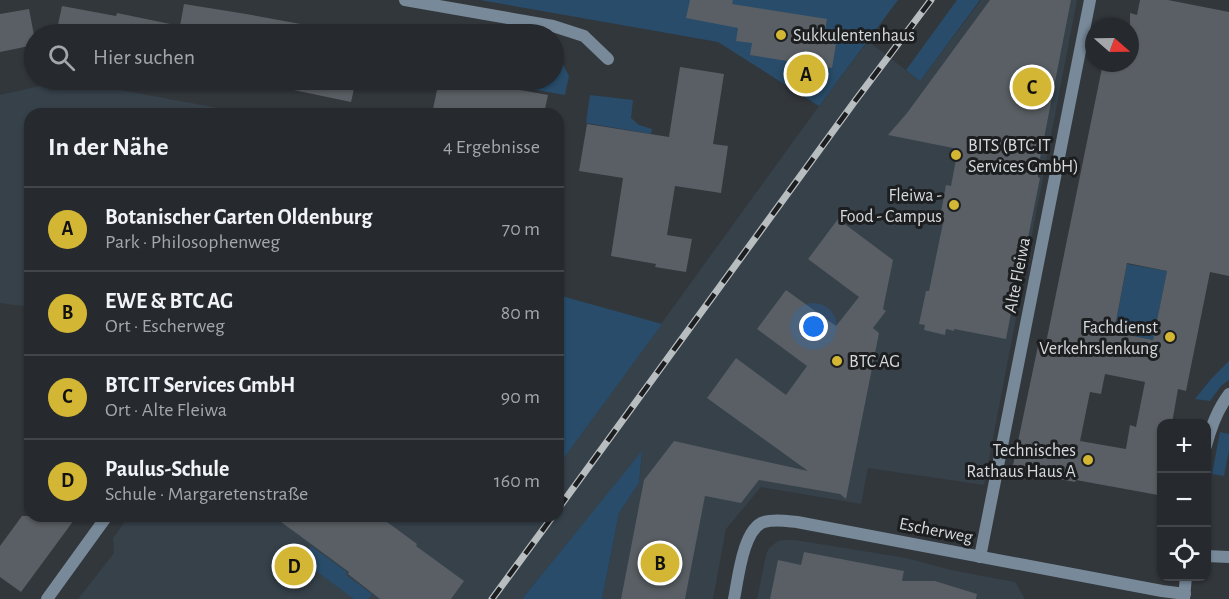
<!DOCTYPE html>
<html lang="de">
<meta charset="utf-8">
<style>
:root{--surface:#26292d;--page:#2e3135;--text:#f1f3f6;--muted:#a4a6aa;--line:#424549;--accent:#d4b635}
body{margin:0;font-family:"Alegreya Sans",sans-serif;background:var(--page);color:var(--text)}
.controls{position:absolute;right:18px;bottom:18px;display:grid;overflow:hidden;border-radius:12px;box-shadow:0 2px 4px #0004}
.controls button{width:54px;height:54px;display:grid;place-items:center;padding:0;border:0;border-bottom:2px solid var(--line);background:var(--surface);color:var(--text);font:30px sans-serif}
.compass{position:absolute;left:1085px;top:18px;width:54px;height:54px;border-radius:50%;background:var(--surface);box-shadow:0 2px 4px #0004;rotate:110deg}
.you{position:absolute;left:814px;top:327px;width:21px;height:21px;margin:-15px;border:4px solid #fff;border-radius:50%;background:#1a73e8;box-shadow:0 0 0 9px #1a73e833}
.badge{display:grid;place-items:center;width:39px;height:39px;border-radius:50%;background:var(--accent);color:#111;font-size:20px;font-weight:700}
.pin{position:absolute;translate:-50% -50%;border:3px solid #fff;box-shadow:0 2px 6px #0006}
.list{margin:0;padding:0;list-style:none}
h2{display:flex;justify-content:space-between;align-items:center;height:78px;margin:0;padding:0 24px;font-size:26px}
h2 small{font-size:20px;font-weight:400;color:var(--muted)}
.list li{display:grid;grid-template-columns:39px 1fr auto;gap:18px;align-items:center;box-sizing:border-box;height:84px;padding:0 24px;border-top:2px solid var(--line)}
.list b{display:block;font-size:22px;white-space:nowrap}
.list p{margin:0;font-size:20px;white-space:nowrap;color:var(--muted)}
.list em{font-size:20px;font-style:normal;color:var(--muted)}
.icon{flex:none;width:33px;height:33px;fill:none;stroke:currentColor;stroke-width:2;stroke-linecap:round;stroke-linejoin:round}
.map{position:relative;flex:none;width:1229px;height:599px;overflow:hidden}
.search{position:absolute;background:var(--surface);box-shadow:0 2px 4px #0004;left:24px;top:24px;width:540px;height:66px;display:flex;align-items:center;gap:15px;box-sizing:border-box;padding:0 21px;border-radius:33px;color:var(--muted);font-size:22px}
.panel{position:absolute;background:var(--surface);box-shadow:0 2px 4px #0004;left:24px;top:108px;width:540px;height:414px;border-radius:18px}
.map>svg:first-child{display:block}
.built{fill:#36414a}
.green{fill:#284c6a}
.building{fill:#595f64;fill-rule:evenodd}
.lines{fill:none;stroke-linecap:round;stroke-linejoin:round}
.minor{stroke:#788a9a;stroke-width:12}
.rail-casing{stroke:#b8bdc0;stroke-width:7}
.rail{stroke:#1c1e20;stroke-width:4.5;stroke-dasharray:14;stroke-linecap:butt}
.poi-dot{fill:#d4b635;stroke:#1c1e20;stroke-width:2}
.labels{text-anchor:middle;stroke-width:6;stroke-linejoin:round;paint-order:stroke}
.poi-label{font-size:18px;fill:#d6dadd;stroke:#1c1e20;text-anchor:start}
.street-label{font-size:18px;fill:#d6dadd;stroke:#1c1e20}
</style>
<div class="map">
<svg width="1229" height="599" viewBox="0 0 1229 599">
<rect width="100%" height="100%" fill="#32373c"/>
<!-- built -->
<g class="built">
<path d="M981,0H1077L984,485L868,468L861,504L761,487L726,529L713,599H602L619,513L639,483L642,452L522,599H78L114,553L113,538L129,516H558V466L819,106L868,41L920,81Z"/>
<path d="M67,80L250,114H30V307L0,303V95Z"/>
<path d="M785,540H795L906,558L951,570L1015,582L1025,599H757L766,555L769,548L778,541Z"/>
</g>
<!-- green -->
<g class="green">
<path d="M480,0H898L819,106L718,42Z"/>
<path d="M957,0H980L920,81L906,70Z"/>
<path d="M426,28L467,34H425Z"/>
<path d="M554,48L569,76L565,95L485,81V80H554Z"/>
<path d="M590,95L633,100L631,118L639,125L652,129L651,134L586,123Z"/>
<path d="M1127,264L1167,271L1153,340L1114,332Z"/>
<path d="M558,295L662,324L558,466Z"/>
<path d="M1229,361V380L1221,386L1210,401L1195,399L1211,379Z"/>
<path d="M1220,432L1229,434V450L1224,476L1212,474Z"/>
<path d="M642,451L639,483L619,513L602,599H522Z"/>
<path d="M311,546L347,572L346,575L372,594L368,599H354L301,560Z"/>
</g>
<!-- building -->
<g class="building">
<path d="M690,0H733L732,4L827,19L823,42L836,44L832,68L750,55L752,43L736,41L738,28L686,18Z"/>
<path d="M990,0H1071L1037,174H1038V177L1040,178L1018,288L1016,287L1006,339L954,329V331L946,329L945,335L924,330L925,325L919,324L926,291H929L944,218L940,217L946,185L951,186L958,149L888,135L907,113Z"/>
<path d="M1140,0H1168L1229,12V276L1210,272L1186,391L1178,389L1172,423H1161V477L1158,495L1076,480L1075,482L1012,470L1039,341L1046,343L1103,63H1130V13L1137,15ZM1127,263L1167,271L1153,340L1114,332ZM1105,374L1145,382L1136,427L1130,425L1126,449L1080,441L1090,392L1101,394Z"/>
<path d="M184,4L246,14L306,25L305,34H56L62,6L116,16L117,13L180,26Z"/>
<path d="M29,9L34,35V45L0,52V14Z"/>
<path d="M680,67L724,74L713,144L728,146L721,193L675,186L667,235L692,239L686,272L655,267L656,264L611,256L623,178L579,171L587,124L669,137Z"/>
<path d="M285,80H356L351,102L284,88Z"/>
<path d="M439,80H465L548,95L544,114H432Z"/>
<path d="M838,219L893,260L883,309L886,311L873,328L879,333L846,499L840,494L759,480L741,503L705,496L685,599H621L644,480L674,441L808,471L707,398L736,358L786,395L807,366L757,329L786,290L836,326L859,297L808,259Z"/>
<path d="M22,516H77L21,592L0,577V546Z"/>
<path d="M273,516H379L417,544L416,546L464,581L451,599H380L348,574L349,572Z"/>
<path d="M804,552L904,571L902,581H935L977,594L976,599H770L778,560L801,565Z"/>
</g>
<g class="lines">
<!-- minor -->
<g class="minor">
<path d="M405,0L553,26L584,36L608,59"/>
<path d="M1206,446C1211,426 1217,410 1229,394"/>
<path d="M1206,556L1229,557"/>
<path d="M980,557L1090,0"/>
<path d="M47,599L107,516"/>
<path d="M734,599C738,580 743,528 764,522C775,519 786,521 797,522L1162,591L1185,594"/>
<path d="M1184,599L1186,576"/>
</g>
<!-- rail casing -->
<g class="rail-casing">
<g id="rail">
<path d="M558,509L855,101L931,0"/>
<path d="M492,599L553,516"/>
</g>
</g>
<!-- rail -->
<use href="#rail" class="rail"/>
</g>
<!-- markers -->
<g class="poi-dot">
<circle cx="781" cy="35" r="6"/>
<circle cx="956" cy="155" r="6"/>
<circle cx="954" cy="205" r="6"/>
<circle cx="1170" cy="337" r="6"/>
<circle cx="837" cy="361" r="6"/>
<circle cx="1088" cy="460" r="6"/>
</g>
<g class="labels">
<!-- poi labels -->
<g class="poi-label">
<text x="793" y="41">Sukkulentenhaus</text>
<text x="968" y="151">BITS (BTC IT<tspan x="968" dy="21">Services GmbH)</tspan></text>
<text x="942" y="201" text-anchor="end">Fleiwa -<tspan x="942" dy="21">Food - Campus</tspan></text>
<text x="1158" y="333" text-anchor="end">Fachdienst<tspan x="1158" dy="21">Verkehrslenkung</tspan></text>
<text x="849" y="367">BTC AG</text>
<text x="1076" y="456" text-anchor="end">Technisches<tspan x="1076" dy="21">Rathaus Haus A</tspan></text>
</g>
<!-- street labels -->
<g class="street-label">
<text transform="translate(1017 275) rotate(-79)" y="6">Alte Fleiwa</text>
<text transform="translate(936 530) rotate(11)" y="6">Escherweg</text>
</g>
</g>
</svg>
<div class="controls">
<button>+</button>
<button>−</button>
<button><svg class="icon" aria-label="locate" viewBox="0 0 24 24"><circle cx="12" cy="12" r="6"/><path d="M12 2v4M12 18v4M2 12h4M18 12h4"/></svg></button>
</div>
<svg class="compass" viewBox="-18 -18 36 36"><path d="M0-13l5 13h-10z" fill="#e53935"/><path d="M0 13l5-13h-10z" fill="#a4a6aa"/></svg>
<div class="you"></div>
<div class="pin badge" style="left:806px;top:74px">A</div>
<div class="pin badge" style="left:660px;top:563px">B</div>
<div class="pin badge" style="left:1032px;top:87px">C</div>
<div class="pin badge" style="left:294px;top:566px">D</div>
<div class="search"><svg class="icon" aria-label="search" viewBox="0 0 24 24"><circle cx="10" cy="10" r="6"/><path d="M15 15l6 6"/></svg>Hier suchen</div>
<section class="panel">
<h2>In der Nähe<small>4 Ergebnisse</small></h2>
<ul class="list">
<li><span class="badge">A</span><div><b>Botanischer Garten Oldenburg</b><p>Park · Philosophenweg</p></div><em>70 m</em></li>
<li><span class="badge">B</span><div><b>EWE &amp; BTC AG</b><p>Ort · Escherweg</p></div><em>80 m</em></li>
<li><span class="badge">C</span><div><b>BTC IT Services GmbH</b><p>Ort · Alte Fleiwa</p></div><em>90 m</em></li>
<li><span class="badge">D</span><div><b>Paulus-Schule</b><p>Schule · Margaretenstraße</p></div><em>160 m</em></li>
</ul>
</section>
</div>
